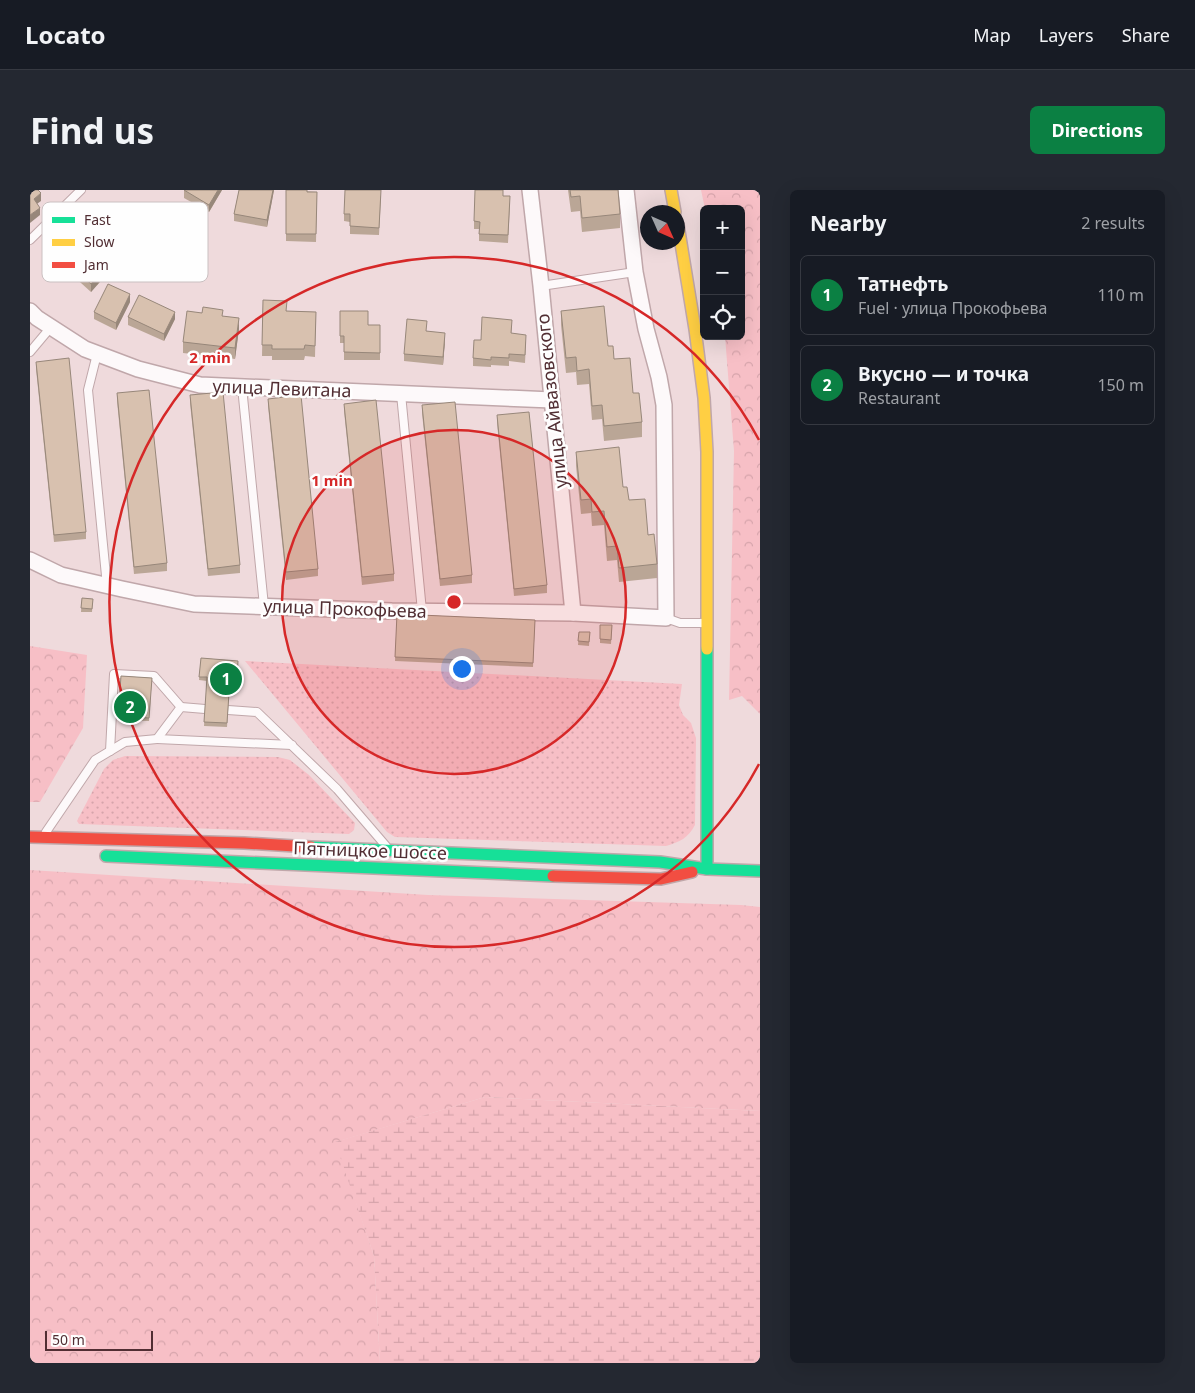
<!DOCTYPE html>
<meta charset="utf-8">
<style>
:root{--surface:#171b24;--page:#242831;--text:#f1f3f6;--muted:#9ea1a6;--line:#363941;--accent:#0b8043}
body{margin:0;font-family:"Noto Sans",sans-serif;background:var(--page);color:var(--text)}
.controls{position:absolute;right:15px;top:15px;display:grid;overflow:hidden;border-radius:8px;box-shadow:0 5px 20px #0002}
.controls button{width:45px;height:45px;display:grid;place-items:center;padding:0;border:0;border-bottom:1px solid var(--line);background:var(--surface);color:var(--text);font:25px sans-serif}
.compass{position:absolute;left:610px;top:15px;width:45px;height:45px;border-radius:50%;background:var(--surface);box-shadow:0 5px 20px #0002;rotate:135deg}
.scale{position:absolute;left:15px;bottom:12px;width:108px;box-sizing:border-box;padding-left:5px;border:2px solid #512e33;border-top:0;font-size:14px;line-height:18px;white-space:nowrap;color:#512e33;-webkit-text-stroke:4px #fefefe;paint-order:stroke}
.you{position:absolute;left:431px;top:478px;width:18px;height:18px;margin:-12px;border:4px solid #fff;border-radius:50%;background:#1a73e8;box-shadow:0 0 0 8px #1a73e833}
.badge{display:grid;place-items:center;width:32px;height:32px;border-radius:50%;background:var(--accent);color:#fff;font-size:16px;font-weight:700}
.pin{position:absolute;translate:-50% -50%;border:2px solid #fff;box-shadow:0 1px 5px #0006}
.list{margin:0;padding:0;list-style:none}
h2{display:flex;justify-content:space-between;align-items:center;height:65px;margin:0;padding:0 20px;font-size:21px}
h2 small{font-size:16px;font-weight:400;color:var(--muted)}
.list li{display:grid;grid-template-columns:32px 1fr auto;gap:15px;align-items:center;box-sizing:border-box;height:80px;margin:0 10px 10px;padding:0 10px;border:1px solid var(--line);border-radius:8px}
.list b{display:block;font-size:19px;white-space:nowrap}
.list p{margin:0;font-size:16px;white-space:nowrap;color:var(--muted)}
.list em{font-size:16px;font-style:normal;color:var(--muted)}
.icon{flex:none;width:28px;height:28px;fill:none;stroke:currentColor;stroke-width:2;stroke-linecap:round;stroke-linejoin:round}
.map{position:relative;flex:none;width:730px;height:1173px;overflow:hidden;border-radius:8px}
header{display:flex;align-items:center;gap:30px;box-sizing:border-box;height:70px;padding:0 25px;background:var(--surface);border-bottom:1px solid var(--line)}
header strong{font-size:24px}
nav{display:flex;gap:28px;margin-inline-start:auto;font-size:18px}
.intro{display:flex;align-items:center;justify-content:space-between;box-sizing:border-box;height:120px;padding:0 30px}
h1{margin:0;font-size:35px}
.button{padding:12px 22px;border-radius:8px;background:var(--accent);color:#fff;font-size:18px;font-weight:700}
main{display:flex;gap:30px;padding:0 30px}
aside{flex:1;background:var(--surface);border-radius:8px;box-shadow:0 5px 20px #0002}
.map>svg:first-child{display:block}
.grass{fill:url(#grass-dots)}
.forest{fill:url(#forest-crowns)}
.wetland{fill:url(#wetland-marsh)}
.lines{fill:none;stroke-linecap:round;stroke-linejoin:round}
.lane-casing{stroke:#c0a7aa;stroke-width:10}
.street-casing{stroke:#c0a7aa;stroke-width:18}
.fast-casing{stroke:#c0a7aa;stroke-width:14}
.slow-casing{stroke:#c0a7aa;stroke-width:14}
.jam-casing{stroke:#c0a7aa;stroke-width:14}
.lane{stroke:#fdf9fa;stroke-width:8}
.street{stroke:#fdf9fa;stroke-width:15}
.fast{stroke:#16e098;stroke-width:11}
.slow{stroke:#ffcf43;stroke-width:11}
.jam{stroke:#f24e42;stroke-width:11}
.wall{fill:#baa696}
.shaded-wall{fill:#97877a}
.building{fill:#d8c1af;stroke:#97877a}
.ring{fill:none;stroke:#d62828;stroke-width:2.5}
.labels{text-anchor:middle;stroke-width:5;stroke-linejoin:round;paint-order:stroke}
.street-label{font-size:18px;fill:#512e33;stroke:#fefefe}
.key{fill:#fefefe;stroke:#cac0c1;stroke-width:1}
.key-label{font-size:14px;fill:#512e33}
.centre{fill:#d62828;stroke:#fefefe;stroke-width:2.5}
.ring-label{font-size:15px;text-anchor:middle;font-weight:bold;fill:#d62828;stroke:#fefefe;stroke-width:5;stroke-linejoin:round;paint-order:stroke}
</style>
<header>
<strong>Locato</strong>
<nav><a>Map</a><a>Layers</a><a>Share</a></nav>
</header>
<div class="intro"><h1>Find us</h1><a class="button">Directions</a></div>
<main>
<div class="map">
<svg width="730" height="1173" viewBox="0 0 730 1173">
<defs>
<pattern id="grass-dots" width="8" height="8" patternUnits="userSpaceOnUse" patternTransform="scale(1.25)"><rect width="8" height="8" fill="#f7bfc6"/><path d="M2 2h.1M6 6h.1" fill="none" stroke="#d6a4ab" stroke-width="1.8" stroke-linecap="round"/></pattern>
<pattern id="forest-crowns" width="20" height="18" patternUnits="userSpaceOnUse" patternTransform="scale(1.25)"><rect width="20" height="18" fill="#f7bfc6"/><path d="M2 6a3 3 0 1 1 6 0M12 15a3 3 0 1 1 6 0" fill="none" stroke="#d6a4ab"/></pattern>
<pattern id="wetland-marsh" width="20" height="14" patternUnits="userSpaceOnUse" patternTransform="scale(1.25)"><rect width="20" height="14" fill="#f7bfc6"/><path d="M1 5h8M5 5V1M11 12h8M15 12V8" fill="none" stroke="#d6a4ab"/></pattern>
</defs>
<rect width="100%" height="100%" fill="#efdadc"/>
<!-- grass -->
<g class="grass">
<path d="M215,471L652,494L649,515L653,525L661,533L666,548L665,635C658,648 650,652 636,656L365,647L357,642Z"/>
<path d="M95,566L248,567L260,570L279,585L325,633L324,640L319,644L49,634L47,631L74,579L83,570Z"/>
</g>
<!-- forest -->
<g class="forest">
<path d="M671,0H730V524L712,506L699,510L704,261L695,146H711V19H675Z"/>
<path d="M0,456L57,465L53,538L10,612H0Z"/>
<path d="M0,680L398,705L711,715L730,717V921L455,907L306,952L344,1066L350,1173H0Z"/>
</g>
<!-- wetland -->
<path class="wetland" d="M455,907L730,921V1173H350L344,1066L305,952Z"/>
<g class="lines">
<!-- lane casing -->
<g class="lane-casing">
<g id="lane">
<path d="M0,50L51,0"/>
<path d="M511,96L605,82"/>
<path d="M0,162L21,137"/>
<path d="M67,164L58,200L77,396"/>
<path d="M212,197L234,416"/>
<path d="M371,204L392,421"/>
<path d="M636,428L650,433H676"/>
<path d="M198,520L227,522L307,599L356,656"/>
<path d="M127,549L262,555"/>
<path d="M80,561L84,484L124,486L151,517"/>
<path d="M16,642L65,570L95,552L127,549L151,517L175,519"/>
</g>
</g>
<!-- street casing -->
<g class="street-casing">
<g id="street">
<path d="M500,0L511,96L543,423"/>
<path d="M0,121L7,128L55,159L108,179L170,195L522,210"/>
<path d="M0,370L31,385L92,399L164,414L362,421L543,423L636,428L634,215L629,187L616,139L605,82L596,0"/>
</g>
</g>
<!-- fast casing -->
<g class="fast-casing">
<g id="fast">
<path d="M677,459V679"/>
<path d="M281,657L630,672L677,679L730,681"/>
<path d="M76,666L523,686"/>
</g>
</g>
<!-- slow casing -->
<g class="slow-casing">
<g id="slow">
<path d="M641,0L645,22"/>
<path d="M648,35L665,139L674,208L677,262V459"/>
</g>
</g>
<!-- jam casing -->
<g class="jam-casing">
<g id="jam">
<path d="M0,647L214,653L281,657"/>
<path d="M523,686L631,689L662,682"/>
</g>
</g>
<!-- lane -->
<use href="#lane" class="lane"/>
<!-- street -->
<use href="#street" class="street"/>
<!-- fast -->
<use href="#fast" class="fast"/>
<!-- slow -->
<use href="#slow" class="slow"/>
<!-- jam -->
<use href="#jam" class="jam"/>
</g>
<!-- wall -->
<g class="wall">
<path d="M154,0H192L179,22L154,8Z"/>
<path d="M209,0H244L237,37L204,31V24Z"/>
<path d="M256,0L287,2L286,52L256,51Z"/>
<path d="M538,0H588L590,24V38L552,42L550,21L541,22Z"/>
<path d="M351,6L349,45L320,44V32L314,31V24Z"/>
<path d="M473,6L480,14L478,53L449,51V39H444V31Z"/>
<path d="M18,47L62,49L40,74L18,55Z"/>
<path d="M41,76L83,77L61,102L41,84Z"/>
<path d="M233,110L257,121L286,122L285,167L275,166L274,170H242V166H232Z"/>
<path d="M100,112L86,140L64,129V122Z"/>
<path d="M310,121L338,135H350V170H314V153H310Z"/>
<path d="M531,121L578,156L584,169L603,203L612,232V247L574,251L572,229L562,230L559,194L547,195L546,182L536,183L531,135Z"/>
<path d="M193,126L209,139L205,169L153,163V152Z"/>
<path d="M98,127L145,129L134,151L98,135Z"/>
<path d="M482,137L481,144L496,152L495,173L479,171V176L461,175V177L443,176V168L451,150Z"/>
<path d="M397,141L415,150L413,175L374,171V164Z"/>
<path d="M6,172L56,342V349L24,352L6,179Z"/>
<path d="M87,203L137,373V381L104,384L87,211Z"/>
<path d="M160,205L210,375V383L178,386L160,213Z"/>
<path d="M238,209L288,379V386L256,390L238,216Z"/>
<path d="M314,214L364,384V391L332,395L314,221Z"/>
<path d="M392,215L442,385V393L410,396L392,223Z"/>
<path d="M467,225L517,395V403L484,406L467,233Z"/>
<path d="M546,262L593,297L599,310L618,345L627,374V388L589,392L587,370L577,371L574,335L562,336L561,323L551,324L546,276Z"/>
<path d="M52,408L63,409L62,422H51Z"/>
<path d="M367,424L505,430L503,477L365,471Z"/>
<path d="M570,435H582L581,454L570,453Z"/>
<path d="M549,442H560L559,456L548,455Z"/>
<path d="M171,468L208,471L207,493L200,492L197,537L174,536L177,491L169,490Z"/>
<path d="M91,486L122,488L119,531L88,530Z"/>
</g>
<!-- shaded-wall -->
<g class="shaded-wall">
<path d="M188,0H192L179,22V15Z"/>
<path d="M243,0H244L237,37V30Z"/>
<path d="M11,3V11L4,16V9Z"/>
<path d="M10,18V25L0,33V25Z"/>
<path d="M62,42V49L40,74V67Z"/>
<path d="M83,70V77L61,102V94Z"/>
<path d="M100,104V112L86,140V133Z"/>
<path d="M145,122V129L134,151V144Z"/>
<path d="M209,128V139L205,169V158Z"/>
<path d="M415,143V150L413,175V167Z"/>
</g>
<!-- building -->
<g class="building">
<path d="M0,0H8L11,3L4,9L10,18L0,25Z"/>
<path d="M154,0H188L179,15Z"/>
<path d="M209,0H243L237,30L204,24Z"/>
<path d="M256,0H277V2H287L286,44H256Z"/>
<path d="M315,0H351L349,38L320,36V24H314Z"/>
<path d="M445,0H473V6H480L478,45L449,44L450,32L444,31Z"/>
<path d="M540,0H588L590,24L552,28L550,6L541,7Z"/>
<path d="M63,52L83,70L61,94L41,76Z"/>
<path d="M78,94L100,104L86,133L64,122Z"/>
<path d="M109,105L145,122L134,144L98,127Z"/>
<path d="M233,110L257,111L256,121L286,122L285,156L275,155L274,159H242V155H232Z"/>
<path d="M574,116L578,156H583L584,169L600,168L603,203H609L612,232L574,236L572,215L562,216L559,179L547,181L546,167L536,168L531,121Z"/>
<path d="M173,117L193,120L192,126L209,128L205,158L153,152L157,121L172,123Z"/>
<path d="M310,121H338V135H350V163L314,162V146H310Z"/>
<path d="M452,127L482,130L481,143L496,145L495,165L479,164V168L461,167V170L443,168L444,150H451Z"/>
<path d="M377,129L397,131L396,141L415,143L413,167L374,164Z"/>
<path d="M39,168L56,342L24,345L6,172Z"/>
<path d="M119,200L137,373L104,377L87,203Z"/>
<path d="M193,202L210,375L178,379L160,205Z"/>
<path d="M271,205L288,379L256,382L238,209Z"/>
<path d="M346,210L364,384L332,387L314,214Z"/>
<path d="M425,212L442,385L410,389L392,215Z"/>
<path d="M499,222L517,395L484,399L467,225Z"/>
<path d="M589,257L593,297H597L599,310L615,309L618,345L624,344L627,374L589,378L587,356L577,357L574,321L562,322L561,309L551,310L546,262Z"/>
<path d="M52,408L63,409L62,419L51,418Z"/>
<path d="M367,424L505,430L503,473L365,467Z"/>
<path d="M570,435H582L581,450L570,449Z"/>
<path d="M549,442H560L559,452L548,451Z"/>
<path d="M171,468L208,471L207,489L200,488L197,533L174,532L177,487H169Z"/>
<path d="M91,486L122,488L119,528L88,526Z"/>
</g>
<!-- distance rings -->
<circle cx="424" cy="412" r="172" fill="#d62828" fill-opacity=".12"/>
<g class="ring">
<circle cx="424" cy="412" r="172"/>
<path d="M729 574A345 345 0 1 1 729 250"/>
</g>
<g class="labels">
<!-- street labels -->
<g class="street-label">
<text transform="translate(252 199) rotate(2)" y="6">улица Левитана</text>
<text transform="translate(522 211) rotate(-96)" y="6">улица Айвазовского</text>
<text transform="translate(315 419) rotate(2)" y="6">улица Прокофьева</text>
<text transform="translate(340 661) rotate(2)" y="6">Пятницкое шоссе</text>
</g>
</g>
<!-- legend -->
<rect x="12" y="12" width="166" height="80" rx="8" class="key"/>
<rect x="22" y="27" width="23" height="6" fill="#16e098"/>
<rect x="22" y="49" width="23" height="7" fill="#ffcf43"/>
<rect x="22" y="72" width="23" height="6" fill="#f24e42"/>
<g class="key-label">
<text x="54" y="35">Fast</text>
<text x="54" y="57">Slow</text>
<text x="54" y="80">Jam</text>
</g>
<circle cx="424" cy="412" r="8" class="centre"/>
<g class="ring-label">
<text x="180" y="173">2 min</text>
<text x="302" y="296">1 min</text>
</g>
</svg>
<div class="controls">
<button>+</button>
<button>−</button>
<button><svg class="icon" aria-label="locate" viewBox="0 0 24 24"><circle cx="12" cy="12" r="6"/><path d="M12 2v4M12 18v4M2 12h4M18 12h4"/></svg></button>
</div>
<svg class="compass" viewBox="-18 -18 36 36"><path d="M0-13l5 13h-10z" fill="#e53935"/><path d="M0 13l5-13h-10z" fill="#9ea1a6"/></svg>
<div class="scale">50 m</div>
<div class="you"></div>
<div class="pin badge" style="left:196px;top:489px">1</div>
<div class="pin badge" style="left:100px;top:517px">2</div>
</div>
<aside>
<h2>Nearby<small>2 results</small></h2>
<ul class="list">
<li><span class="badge">1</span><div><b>Татнефть</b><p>Fuel · улица Прокофьева</p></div><em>110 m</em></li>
<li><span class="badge">2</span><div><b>Вкусно — и точка</b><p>Restaurant</p></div><em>150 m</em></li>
</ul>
</aside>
</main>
